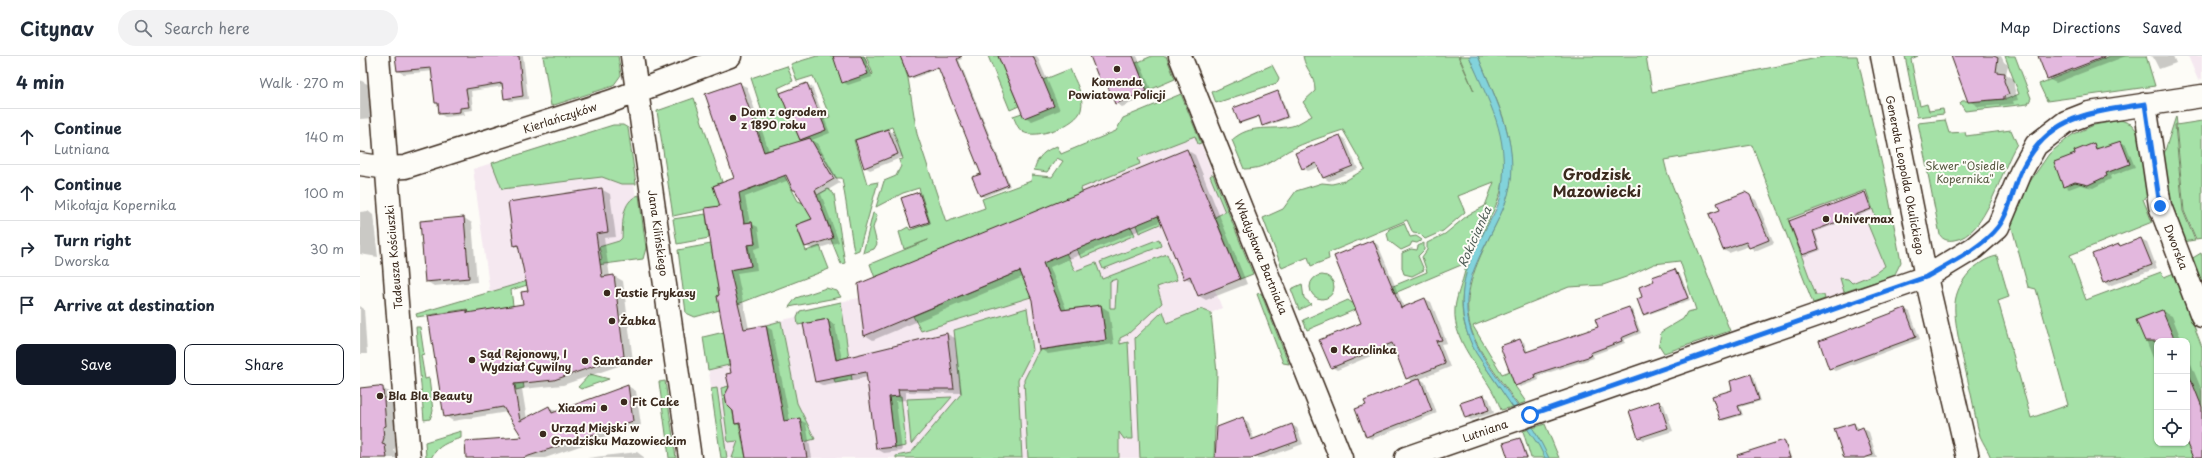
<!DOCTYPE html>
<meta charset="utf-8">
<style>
:root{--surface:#fff;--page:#f2f2f3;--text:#1f2937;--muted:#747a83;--line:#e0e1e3;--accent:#111827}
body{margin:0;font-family:"Playpen Sans",sans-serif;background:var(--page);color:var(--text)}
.controls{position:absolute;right:12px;bottom:12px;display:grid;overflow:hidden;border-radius:8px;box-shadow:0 1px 3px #0004}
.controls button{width:36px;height:36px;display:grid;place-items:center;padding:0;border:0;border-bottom:1px solid var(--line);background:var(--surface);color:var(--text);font:20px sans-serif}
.stop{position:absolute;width:12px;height:12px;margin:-9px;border:3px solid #1a73e8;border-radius:50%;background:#fff}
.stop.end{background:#1a73e8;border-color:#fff;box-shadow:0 1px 4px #0008}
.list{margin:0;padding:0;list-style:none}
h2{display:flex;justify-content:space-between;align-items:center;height:52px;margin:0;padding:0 16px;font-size:17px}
h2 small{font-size:13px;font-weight:400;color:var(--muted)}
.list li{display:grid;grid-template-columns:26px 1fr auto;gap:12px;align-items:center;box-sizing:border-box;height:56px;padding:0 16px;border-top:1px solid var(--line)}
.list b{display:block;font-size:15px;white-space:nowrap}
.list p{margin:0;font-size:13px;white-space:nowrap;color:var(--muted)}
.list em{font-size:13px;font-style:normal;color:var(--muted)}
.actions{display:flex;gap:8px;padding:12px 16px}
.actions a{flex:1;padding:9px 0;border:1px solid var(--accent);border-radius:8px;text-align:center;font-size:14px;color:var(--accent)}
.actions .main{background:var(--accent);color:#fff}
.icon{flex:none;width:22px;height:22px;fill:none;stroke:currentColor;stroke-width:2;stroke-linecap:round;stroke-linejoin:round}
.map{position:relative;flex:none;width:1842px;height:402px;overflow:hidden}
header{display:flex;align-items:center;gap:24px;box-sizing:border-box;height:56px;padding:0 20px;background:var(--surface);border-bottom:1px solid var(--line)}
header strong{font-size:19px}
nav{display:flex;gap:22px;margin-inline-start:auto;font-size:14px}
.search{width:280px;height:36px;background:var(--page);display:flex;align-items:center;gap:10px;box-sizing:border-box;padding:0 14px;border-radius:22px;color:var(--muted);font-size:15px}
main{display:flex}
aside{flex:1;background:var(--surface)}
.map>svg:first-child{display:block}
.built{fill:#f5e8f0}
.green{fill:#a5e1a7;stroke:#708662;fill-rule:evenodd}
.water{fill:#82d3db;stroke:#668f8f}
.shadow{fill:#0003}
.building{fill:#e3b8de;stroke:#3b2a1e}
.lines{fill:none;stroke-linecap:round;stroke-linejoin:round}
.street-casing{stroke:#3b2a1e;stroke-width:25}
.secondary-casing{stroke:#3b2a1e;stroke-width:25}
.street{stroke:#fdfcf7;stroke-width:22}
.secondary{stroke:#fdfcf7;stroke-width:22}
.route{stroke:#1a73e8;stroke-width:5}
.poi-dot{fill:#3b2a1e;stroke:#fdfcf7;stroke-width:1.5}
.labels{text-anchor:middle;stroke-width:4;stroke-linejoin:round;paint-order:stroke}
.poi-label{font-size:11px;font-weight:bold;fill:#3b2a1e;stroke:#fdfcf7;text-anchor:start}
.street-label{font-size:11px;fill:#3b2a1e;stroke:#fdfcf7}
.park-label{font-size:11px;fill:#565840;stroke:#fdfcf7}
.water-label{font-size:12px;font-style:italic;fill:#505d57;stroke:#fdfcf7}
.district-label{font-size:15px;font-weight:bold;fill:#3b2a1e;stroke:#fdfcf7}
</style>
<header>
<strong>Citynav</strong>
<div class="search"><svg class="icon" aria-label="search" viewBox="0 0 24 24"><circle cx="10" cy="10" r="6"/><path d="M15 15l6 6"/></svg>Search here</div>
<nav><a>Map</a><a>Directions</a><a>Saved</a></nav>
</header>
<main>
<aside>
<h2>4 min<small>Walk · 270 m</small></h2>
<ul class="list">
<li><svg class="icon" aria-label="ahead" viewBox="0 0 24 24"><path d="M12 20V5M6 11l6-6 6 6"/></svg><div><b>Continue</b><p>Lutniana</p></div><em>140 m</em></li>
<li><svg class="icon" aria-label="ahead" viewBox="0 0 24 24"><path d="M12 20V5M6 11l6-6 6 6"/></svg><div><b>Continue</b><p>Mikołaja Kopernika</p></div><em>100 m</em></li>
<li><svg class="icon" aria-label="right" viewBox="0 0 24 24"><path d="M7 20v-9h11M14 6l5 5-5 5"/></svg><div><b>Turn right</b><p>Dworska</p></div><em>30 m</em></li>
<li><svg class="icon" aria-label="arrive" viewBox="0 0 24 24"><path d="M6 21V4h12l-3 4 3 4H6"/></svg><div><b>Arrive at destination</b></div></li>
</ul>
<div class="actions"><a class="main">Save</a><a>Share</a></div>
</aside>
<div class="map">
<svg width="1842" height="402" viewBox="0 0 1842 402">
<rect width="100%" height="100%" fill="#fdfcf7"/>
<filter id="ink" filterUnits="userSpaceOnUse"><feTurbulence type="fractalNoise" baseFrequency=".025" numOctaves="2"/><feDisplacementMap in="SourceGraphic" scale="8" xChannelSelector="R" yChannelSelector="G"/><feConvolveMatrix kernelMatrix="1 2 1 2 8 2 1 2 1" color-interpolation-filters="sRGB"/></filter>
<g filter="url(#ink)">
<!-- built -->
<g class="built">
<path d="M1828,0H1842V23L1838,24Z"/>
<path d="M836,75L892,218L855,234L862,252L851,257L857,317L854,402H361L344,281L436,261L440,254L499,242L498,228L515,222L510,208Z"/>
<path d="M225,77L233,109L272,114L283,192L210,211L130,237L113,113Z"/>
<path d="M1525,121L1541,206L1534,220L1453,247L1419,159Z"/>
</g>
<!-- green -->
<g class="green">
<path d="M183,0H258L261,19L253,30L191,50Z"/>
<path d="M457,0H504L512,19L513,18L506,0H551L542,4L548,22L557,78L586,166L625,152L622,143L671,125L672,119L692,121L703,105L697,102L687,116L674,114C678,100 684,95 697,90L701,98L756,75L763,62L821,38L841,87L838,88L835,80L778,102L780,108L721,132L723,141L515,222L510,208L568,184L544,193L539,176L548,171L550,174L570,167L559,132L543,137L516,151L524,125L536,120L541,110L539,104L543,103L532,71L494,84L507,128L518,126L499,194L494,196L482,122H476L461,97L424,119L438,145L443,147L468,133L474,138L485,207L481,208L470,181L473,180L464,158L436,169L446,195L460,190L469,213L370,251L335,261L326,257L318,194L351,188L355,216L391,210L388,189L395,188L392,166L384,167L380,146L313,160L297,55L334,42L362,126L353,130L356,138L390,133L408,127L407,123L417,104L413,93L389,100L367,96L401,84L393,59L402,56L391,22L427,10L433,25L418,32L440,84L465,74L462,64L470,61L453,20L437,25L431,8Z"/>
<path d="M628,0H638L659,50L650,54Z"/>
<path d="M792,0H806L815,23L787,35L776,7Z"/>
<path d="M943,0H1098L1114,35L1099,0H1109C1123,32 1145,67 1145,103C1144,141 1135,150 1120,183C1083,263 1108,285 1153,351L1141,354C1130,319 1092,292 1095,252C1097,236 1105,222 1106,207L947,274L943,264L988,244L992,247L1067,216L1062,201L1067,194V187L1085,178L1108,159L1125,150L1134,126L1098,140L1105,156L1083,175L1065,183L1060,178L1053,177L1047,164L968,197L969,203L951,210L948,201L922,212L903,162L923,153L936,135L962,127L972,128L985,125L1005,113L983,74C965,80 945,86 928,95C911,105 905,113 884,113L872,84C891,67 909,75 932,70C939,68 945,63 952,60L943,46L955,35C955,17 946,16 943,0Z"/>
<path d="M1118,0H1286L1292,36L1467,0H1497L1525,122L1541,206L1534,220L1484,236L1480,222L1488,223L1492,227L1514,218L1525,210L1506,164L1515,160L1506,134L1428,163L1456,239H1464L1465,243L1453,247L1392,89L1304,104L1307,116L1370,275L1304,297L1299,289L1301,276L1323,263L1327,256L1336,254L1320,205L1294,208L1266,221L1243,229L1209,231L1113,270L1142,318L1150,315L1155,330L1166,346L1158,349C1113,285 1088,264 1127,186C1137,165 1149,145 1151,121C1154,72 1135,43 1118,0Z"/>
<path d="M1545,0H1558L1551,3L1560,50L1567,48L1569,55L1583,53L1584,58L1557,61Z"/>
<path d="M1645,0H1655L1671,42L1668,48L1605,55L1600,47L1602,45L1647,43L1659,38Z"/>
<path d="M1750,0H1786L1795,30L1687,45L1679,28Z"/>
<path d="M912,9L919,22L917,27L856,47L852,36Z"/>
<path d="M710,13C715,25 725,40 721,54C717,69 676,84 663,76C657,72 656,66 653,60L662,57L683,24Z"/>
<path d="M1816,60L1817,68L1815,69L1823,155L1835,184L1823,186L1809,146L1803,101Z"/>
<path d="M1585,64L1589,77L1605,76L1606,80L1651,74L1657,88C1641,112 1627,180 1594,184C1588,185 1583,184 1580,179L1558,67Z"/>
<path d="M1761,64L1771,68L1777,75L1789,140L1783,143L1792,166L1710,199L1726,244L1801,216L1804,221L1814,217L1842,291V402H1631C1628,394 1623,387 1620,380C1616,367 1614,351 1611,338C1606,315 1593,268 1595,247C1597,226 1616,204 1637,200L1649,241L1638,245L1671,362L1708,349L1676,233L1668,231L1651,168L1669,127L1689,98L1712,79L1734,69ZM1797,285H1827V387H1797Z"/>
<path d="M1842,65V182L1836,183L1824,155L1816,69Z"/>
<path d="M253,69H263L268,72L276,128H261L242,121L142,133L132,107Z"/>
<path d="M853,118L893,218L880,223L855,161L865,156L850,120Z"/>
<path d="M279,139L286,192L283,203L229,210L151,234L164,332L156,334L142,252L108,258L107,253L57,261L56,258L242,203L239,191L259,185L262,182C263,167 261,145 279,139Z"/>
<path d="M513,157L517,159L513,172L517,188L514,193L503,197Z"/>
<path d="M346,158L349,182L317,188L313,163Z"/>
<path d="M797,159L807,165L779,177L776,169Z"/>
<path d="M1044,167L1050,181L1056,180L1062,184L1057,187L1052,186L1050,190L1041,194L1029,185L1027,178L1029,173Z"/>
<path d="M771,171L775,179L721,202L717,193Z"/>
<path d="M799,183L801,190L743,213L740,206Z"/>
<path d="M1064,187V194L1058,200L1064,214L1052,220L1044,218L1042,212V197L1051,193L1057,194L1058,190Z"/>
<path d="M706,197L715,215L736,207L742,223L807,198L817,224L797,231L802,247L768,278L760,282V288L768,286L773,383H764L759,376V402H668L664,324L679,294L746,284L741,249L702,254L683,207ZM757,223L755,252H750V225Z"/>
<path d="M1841,197L1842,201V232L1831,203Z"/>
<path d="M660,215L671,241L561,275L553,260Z"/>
<circle cx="962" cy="231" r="12"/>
<path d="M942,228L944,242L951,248L939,254L931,233Z"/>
<path d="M466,232L477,235L481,241L429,251L436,242Z"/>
<path d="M901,237L929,308L923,307L897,238Z"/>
<path d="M481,246L492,324L475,327L474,323L480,321L468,263L438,269L437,262L440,255Z"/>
<path d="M667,252L673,294L658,324L662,402H536V400L551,397L601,338L594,274Z"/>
<path d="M841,253L851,257L857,317L854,402H780L775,282L803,255L807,267Z"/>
<path d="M421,265L437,347L455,383L444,386L440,363L423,366L417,344L421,343L418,326H414V312L406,269Z"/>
<path d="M56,271H60L64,298L61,299L65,323L69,322L73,355L70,363L64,364Z"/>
<path d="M364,276L369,309L348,314L343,281Z"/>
<path d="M230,318L249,323L221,333L218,331Z"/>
<path d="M305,325L316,402H309L308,393L299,326Z"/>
<path d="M369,330V334L365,339L367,349L372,352L375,368H379L386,402H372L378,385L368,386L361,332Z"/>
<path d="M357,332L367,402H361L351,333Z"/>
<path d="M541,340L546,390L535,392L529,341Z"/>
<path d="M592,341L551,388L547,343Z"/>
<path d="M1185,368L1199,402H1171L1163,375Z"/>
<path d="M101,375V382C88,386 78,389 71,402H66L65,386Z"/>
</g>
<!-- water -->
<path class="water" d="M1109,0H1118C1137,48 1165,95 1145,148C1132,182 1104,216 1107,255C1110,291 1137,320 1156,348C1169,365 1180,383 1189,402H1185L1179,390L1116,297C1094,257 1100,219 1122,180C1129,165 1141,149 1142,133C1149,76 1130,50 1109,0Z"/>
<!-- shadow -->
<g class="shadow">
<path d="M36,0H163L168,43L150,45L145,42L144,30L111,35L113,54L104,55L105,59L85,61L80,58L79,48L76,47L73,15L43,18L38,15Z"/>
<path d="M474,0H505L512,21L488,29L483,26Z"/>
<path d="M555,0H600L602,3L599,4L650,130L624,141L621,139L623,118L579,12L552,23L550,21Z"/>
<path d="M639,0H677L700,54L672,65L665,61Z"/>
<path d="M731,0H777L793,38L762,51L755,47L749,31L742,27Z"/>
<path d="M1591,0H1641L1644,6L1648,9L1646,18L1654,23V31L1658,44L1653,45L1654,48L1619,51L1609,45Z"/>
<path d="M1679,0H1766L1696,27L1688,23Z"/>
<path d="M1790,0H1813L1816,7L1799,13L1793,1Z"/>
<path d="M0,24L11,30L14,62L0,63Z"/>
<path d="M380,28L387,31L409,95L443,85L440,84L447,28L452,31L470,77L452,84L457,87L480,127L461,138L479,186L453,194L446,190L453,163L429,124L385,141L390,167L398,171L401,191L394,193L397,214L377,217L389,273L406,270L412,274L430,365L440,364L446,367L452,402H388L381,370L376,367L370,331L372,318L360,240L362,150L375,122Z"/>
<path d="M918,36L920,37L929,62L906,70L900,61L882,67L880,66Z"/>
<path d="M528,74L534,77L543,101L510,114L505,111L496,85Z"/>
<path d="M980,80L985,83L998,113L969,125L964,122L959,111L948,115L943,112Z"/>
<path d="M1761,86L1766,89L1775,111L1750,120L1751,123L1733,132L1720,129L1709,133L1704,130L1717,99L1734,89L1740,93Z"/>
<path d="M827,94L835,99L887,228L846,244L839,240L833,226L825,222L802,165L690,211L707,255L741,250L749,255L754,288L688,298L680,293L673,243L663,221L513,284L505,279Z"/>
<path d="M241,133L250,138L256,181L244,182L250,221L254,220L263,225L273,305L203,329L162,333L167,363L189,351L198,356L268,330L276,335L281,369L185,402H107L163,382L147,356L93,365L85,360L106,255L112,258L164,249L169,236L160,192L155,189Z"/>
<path d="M559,137L561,138L571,167L554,173L552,171Z"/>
<path d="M1385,137L1396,144L1414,187L1395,195L1389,190L1369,197L1363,194L1361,155Z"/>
<path d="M1505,137L1507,139L1513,154L1455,176L1461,194L1445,200L1443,199L1430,165Z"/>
<path d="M8,155L13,159L18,201L0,198V156Z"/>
<path d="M104,162L112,167L117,226L74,230L66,225Z"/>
<path d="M1781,183L1787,186L1797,212L1749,230L1744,226L1759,189L1762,191Z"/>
<path d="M1013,185L1018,189L1044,251L1065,243L1071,246L1087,287L1081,288L1090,311L1060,323L1065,326L1077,357L1012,383L1007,381V349L1054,326L1047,322L1035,290L977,314L972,311L1003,268Z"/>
<path d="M1315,214L1321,220L1330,244L1286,259L1284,258L1283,241L1295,226Z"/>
<path d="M0,250L4,253L7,298H0Z"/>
<path d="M1269,252L1272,254L1281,277L1264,284L1265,287L1233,299L1234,302L1178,320L1179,324L1160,331L1156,329L1142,291L1160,284L1164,286L1168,296L1240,271Z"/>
<path d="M1545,253L1550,256L1560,283L1475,315L1470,312Z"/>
<path d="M1802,255L1812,260L1822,285H1797V312L1778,264Z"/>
<path d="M468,264L475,269L482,303L587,278L595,282L602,337L546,336V344L536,345L542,395L524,397L517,393L508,321L464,330L456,326L444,269Z"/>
<path d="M1827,298L1842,335V402L1832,397L1827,385Z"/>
<path d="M1391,319L1394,321L1401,345L1380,351L1383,359L1363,365L1360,363L1374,334Z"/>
<path d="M0,330V333L22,332L34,339L37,377H34L36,389L34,395L37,397V402H0Z"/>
<path d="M1124,340L1129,343L1134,357L1111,364L1106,361Z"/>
<path d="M1299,346L1304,349L1313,375L1284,384L1279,381Z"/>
<path d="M883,363L888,366L894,383L932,369L937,372L943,388L904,402H857Z"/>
<path d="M1494,368L1500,373L1503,372L1509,376L1517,402H1485Z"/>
<path d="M1160,383L1162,384L1168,402H1149Z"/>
<path d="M1424,385L1426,386L1431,402H1407Z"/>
<path d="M277,396L285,402H227Z"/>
</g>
<!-- building -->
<g class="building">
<path d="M35,0H159L163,40L144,43L142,27L106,33L109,51L100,52V56L79,58L78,47H75L71,12L37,15Z"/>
<path d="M473,0H501L508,18L482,27Z"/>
<path d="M540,0H602L597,3L648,129L620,140L612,121L621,118L578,11L549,22Z"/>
<path d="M638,0H673L694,50L664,62Z"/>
<path d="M730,0H773L787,35L755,48L746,26L741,28Z"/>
<path d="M1591,0H1634L1638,2L1636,16L1645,17L1644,25L1649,38L1644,40V43L1608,46Z"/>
<path d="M1678,0H1744V1L1687,23Z"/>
<path d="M380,26L404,96L450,82L474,123L455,134L473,182L445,191L436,169L452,163L435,134H433L426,119L379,137L384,167L392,166L395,188L387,189L391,210L370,214L384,273L406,269L424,365L440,362L447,402H386L380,367L375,368L373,355L367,349L365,339L369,331L366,318L371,317L357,240L359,239L345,152L360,150L353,130L374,122L345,38Z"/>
<path d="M447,27L466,74L440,84L420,37Z"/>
<path d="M918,35L927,61L902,70L899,60L879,67L873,52Z"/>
<path d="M528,73L538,98L504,112L495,84Z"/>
<path d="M980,79L993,110L963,122L956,107L942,113L935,97Z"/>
<path d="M1761,85L1770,108L1746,117L1747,120L1728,129L1715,126L1703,131L1694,106L1715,98L1714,95L1734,87L1736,93Z"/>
<path d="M827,93L880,223L838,240L830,220L824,223L798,160L683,207L702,254L741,249L746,284L679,294L672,244L660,215L504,280L498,228Z"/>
<path d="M242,132L248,176L236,178L242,221L254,219L264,300L194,324L154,328L160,365L189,350L192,357L268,329L273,365L163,402H106L105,385L162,381L143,351L84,361L68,260L107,254V257L163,248L161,236L168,235L158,189L154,190L148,146Z"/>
<path d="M559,136L569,166L551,172L541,142Z"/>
<path d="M1385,136L1390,139L1409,184L1389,192L1386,186L1363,194L1349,158L1360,154L1357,147Z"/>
<path d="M1505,136L1511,153L1453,175L1459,193L1442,199L1429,165Z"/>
<path d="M104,161L109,222L65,226L60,165Z"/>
<path d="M1781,182L1792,209L1743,227L1732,198L1759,188L1760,190Z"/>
<path d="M1013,184L1041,252L1065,242L1082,284L1076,285L1085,308L1046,323L1032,287L971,312L959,284L1001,267L974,200Z"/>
<path d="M1315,213L1317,218L1318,217L1328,242L1283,259L1277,243L1282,241L1279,231L1294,225L1292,221Z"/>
<path d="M1269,251L1278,275L1261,282L1262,285L1230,297L1231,300L1175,318L1176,322L1155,330L1140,290L1160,283L1166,296L1238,271L1235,263Z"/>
<path d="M1545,252L1556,281L1469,313L1459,285Z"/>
<path d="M1802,254L1815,285H1785L1776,264Z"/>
<path d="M468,263L476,304L587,277L594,333H538L539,340L529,341L535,391L516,393L506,316L455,326L443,268Z"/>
<path d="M1828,316L1842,351V402H1833L1827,388Z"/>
<path d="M1391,318L1399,344L1378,350L1381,358L1360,364L1352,340L1372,334L1370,325Z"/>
<path d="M1060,322L1072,355L1006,381L995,353L1006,349L1004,345Z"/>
<path d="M18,330L23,331L26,370L23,371L24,382L22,388L25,389L27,402H0V332Z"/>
<path d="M1124,339L1129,354L1105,362L1100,347Z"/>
<path d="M1299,345L1308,372L1278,382L1269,355Z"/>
<path d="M883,361L891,384L932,368L938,385L891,402H855L857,371Z"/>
<path d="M1494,367L1496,374L1503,371L1513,399L1504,402H1484L1474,373Z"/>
<path d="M1160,382L1167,402H1148L1143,387Z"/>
<path d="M1424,384L1430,402H1378L1377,399Z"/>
</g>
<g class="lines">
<!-- street casing -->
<g class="street-casing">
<g id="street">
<path d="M18,0L49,402"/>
<path d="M272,0L330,402"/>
<path d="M820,0L981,402"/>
<path d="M1785,48L1800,150L1842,260"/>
<path d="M0,108L27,112L45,111L252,45L370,0"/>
<path d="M1046,402L1566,221L1614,192L1638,171L1661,116L1676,89L1706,66L1729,57L1842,40"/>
</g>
</g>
<!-- secondary casing -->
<g class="secondary-casing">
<path id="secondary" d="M1522,0L1566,221L1608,402"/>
</g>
<!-- street -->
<use href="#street" class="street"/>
<!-- secondary -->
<use href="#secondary" class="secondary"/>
</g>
</g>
<g class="lines" filter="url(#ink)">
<!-- route -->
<path class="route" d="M1170,359L1566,221C1588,208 1622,192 1638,171C1650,155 1653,132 1661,115C1689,58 1730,57 1785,48L1800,150"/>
</g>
<!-- markers -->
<g class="poi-dot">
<circle cx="757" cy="13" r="4"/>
<circle cx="373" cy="62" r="4"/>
<circle cx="1466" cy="163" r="4"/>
<circle cx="247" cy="237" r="4"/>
<circle cx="252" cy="265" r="4"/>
<circle cx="974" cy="294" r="4"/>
<circle cx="112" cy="304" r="4"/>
<circle cx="225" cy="305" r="4"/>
<circle cx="20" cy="340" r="4"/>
<circle cx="264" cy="346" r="4"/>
<circle cx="244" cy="352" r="4"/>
<circle cx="183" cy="378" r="4"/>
</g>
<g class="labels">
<!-- poi labels -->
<g class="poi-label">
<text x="757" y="30" text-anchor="middle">Komenda<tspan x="757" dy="13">Powiatowa Policji</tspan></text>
<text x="381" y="60">Dom z ogrodem<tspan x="381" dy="13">z 1890 roku</tspan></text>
<text x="1474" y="167">Univermax</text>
<text x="255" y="241">Fastie Frykasy</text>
<text x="260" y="269">Żabka</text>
<text x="982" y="298">Karolinka</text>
<text x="120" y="302">Sąd Rejonowy, I<tspan x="120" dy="13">Wydział Cywilny</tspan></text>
<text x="233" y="309">Santander</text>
<text x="28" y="344">Bla Bla Beauty</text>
<text x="272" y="350">Fit Cake</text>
<text x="236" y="356" text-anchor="end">Xiaomi</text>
<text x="191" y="376">Urząd Miejski w<tspan x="191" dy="13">Grodzisku Mazowieckim</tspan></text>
</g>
<!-- street labels -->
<g class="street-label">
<text transform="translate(200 62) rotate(-18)" y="4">Kierlańczyków</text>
<text transform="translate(1545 119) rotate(79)" y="4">Generała Leopolda Okulickiego</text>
<text transform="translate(298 177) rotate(82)" y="4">Jana Kilińskiego</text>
<text transform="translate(1816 191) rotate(69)" y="4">Dworska</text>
<text transform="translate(34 201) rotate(-95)" y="4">Tadeusza Kościuszki</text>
<text transform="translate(901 201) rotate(68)" y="4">Władysława Bartniaka</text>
<text transform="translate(1125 375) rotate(-19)" y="4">Lutniana</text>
</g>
<!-- park labels -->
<g class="park-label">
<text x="1605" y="114">Skwer "Osiedle<tspan x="1605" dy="13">Kopernika"</tspan></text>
</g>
<!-- water labels -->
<g class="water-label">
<text transform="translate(1115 181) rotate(-66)" y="4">Rokicianka</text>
</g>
<!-- district labels -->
<g class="district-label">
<text x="1237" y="124">Grodzisk<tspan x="1237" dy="17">Mazowiecki</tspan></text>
</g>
</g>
</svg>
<div class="controls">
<button>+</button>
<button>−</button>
<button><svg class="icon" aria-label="locate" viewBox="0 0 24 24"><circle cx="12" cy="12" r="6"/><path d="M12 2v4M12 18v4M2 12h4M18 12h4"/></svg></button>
</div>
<div class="stop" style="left:1170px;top:359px"></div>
<div class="stop end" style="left:1800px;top:150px"></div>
</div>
</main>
